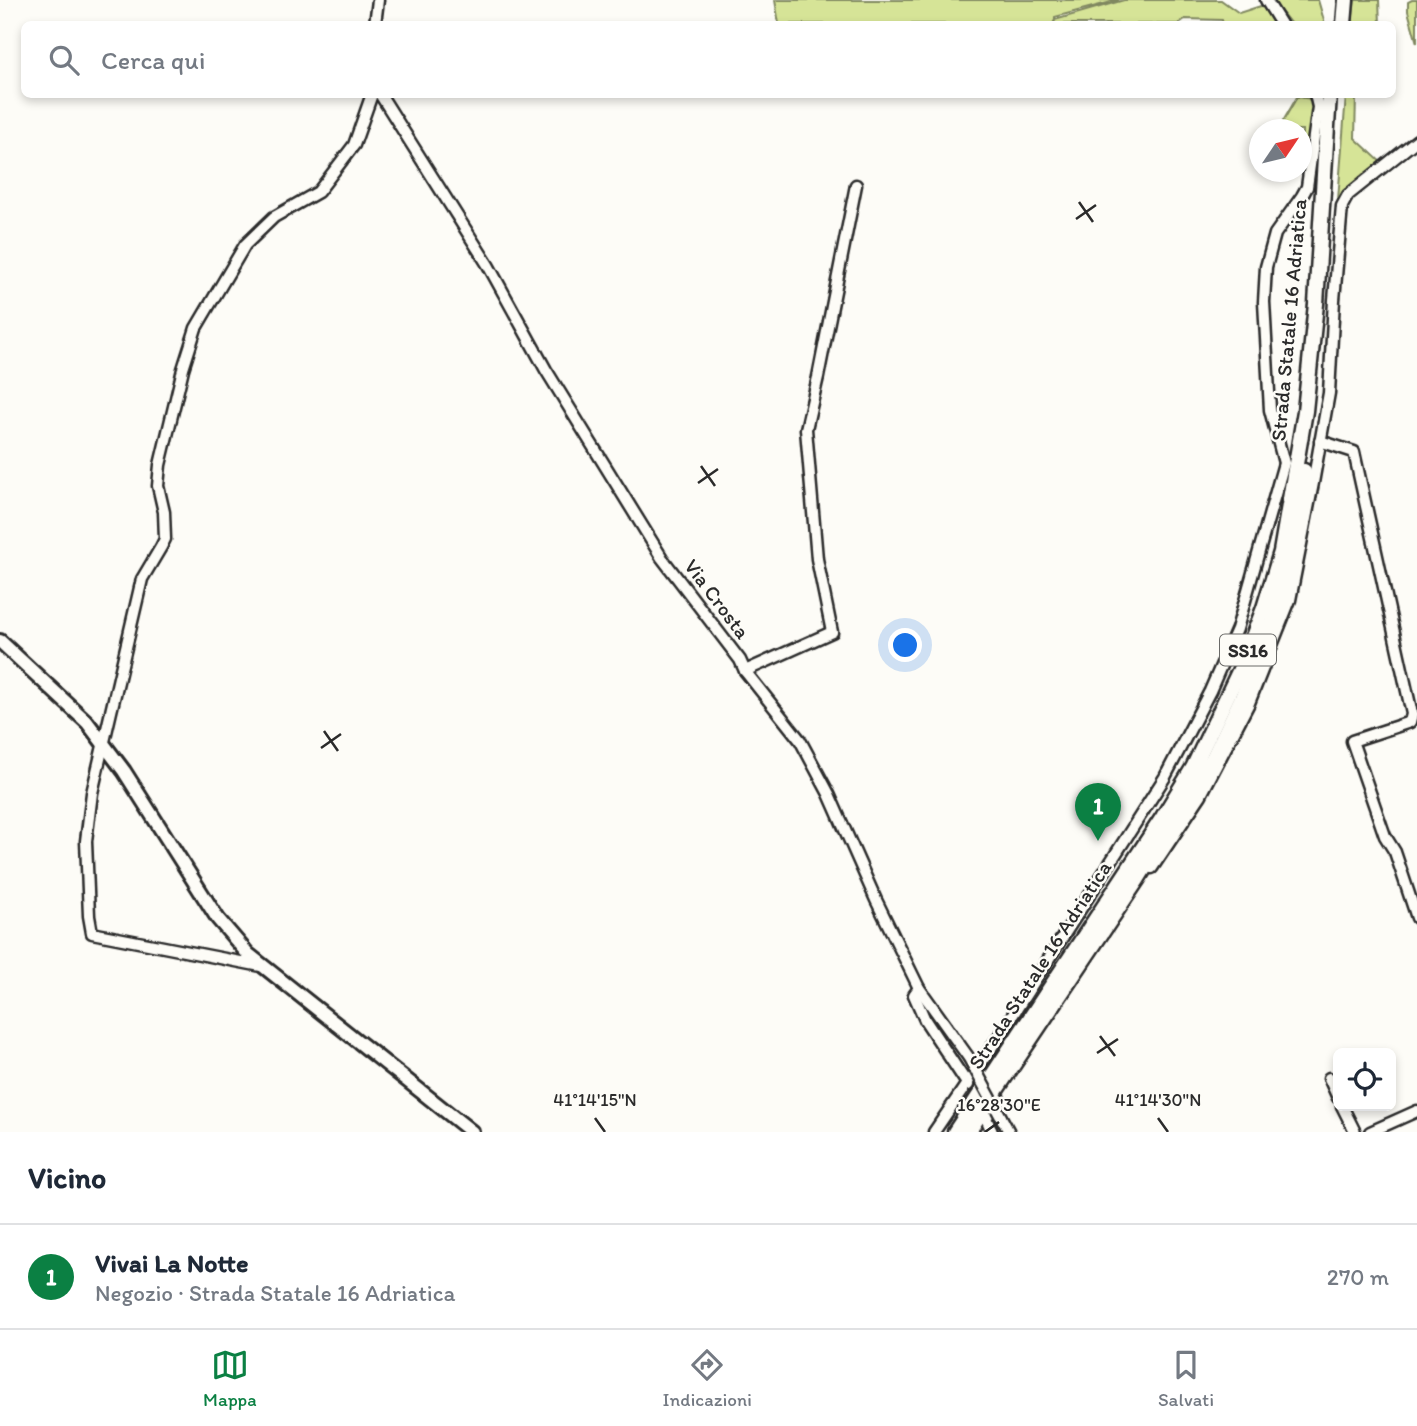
<!DOCTYPE html>
<html lang="it">
<meta charset="utf-8">
<style>
:root{--surface:#fff;--page:#f2f2f3;--text:#1f2937;--muted:#747a83;--line:#e0e1e3;--accent:#0b8043}
body{margin:0;font-family:Itim,sans-serif;background:var(--page);color:var(--text)}
.controls{position:absolute;right:21px;bottom:21px;display:grid;overflow:hidden;border-radius:10px;box-shadow:0 4px 10px #0003}
.controls button{width:63px;height:63px;display:grid;place-items:center;padding:0;border:0;border-bottom:2px solid var(--line);background:var(--surface);color:var(--text);font:35px sans-serif}
.compass{position:absolute;left:1249px;top:119px;width:63px;height:63px;border-radius:50%;background:var(--surface);box-shadow:0 4px 10px #0003;rotate:55deg}
.you{position:absolute;left:906px;top:646px;width:24px;height:24px;margin:-18px;border:5px solid #fff;border-radius:50%;background:#1a73e8;box-shadow:0 0 0 10px #1a73e833}
.badge{display:grid;place-items:center;width:46px;height:46px;border-radius:50%;background:var(--accent);color:#fff;font-size:23px;font-weight:700}
.pin{position:absolute;translate:-50% -58px;filter:drop-shadow(0 2px 4px #0008)}
.pin::after{content:'';position:absolute;top:37px;width:24px;height:21px;background:inherit;clip-path:polygon(0 0,100% 0,50% 100%)}
.list{margin:0;padding:0;list-style:none}
h2{display:flex;justify-content:space-between;align-items:center;height:91px;margin:0;padding:0 28px;font-size:30px}
h2 small{font-size:23px;font-weight:400;color:var(--muted)}
.list li{display:grid;grid-template-columns:46px 1fr auto;gap:21px;align-items:center;box-sizing:border-box;height:105px;padding:0 28px;border-top:2px solid var(--line)}
.list b{display:block;font-size:26px;white-space:nowrap}
.list p{margin:0;font-size:23px;white-space:nowrap;color:var(--muted)}
.list em{font-size:23px;font-style:normal;color:var(--muted)}
.icon{flex:none;width:38px;height:38px;fill:none;stroke:currentColor;stroke-width:2;stroke-linecap:round;stroke-linejoin:round}
.map{position:relative;flex:none;width:1417px;height:1132px;overflow:hidden}
.search{position:absolute;background:var(--surface);box-shadow:0 4px 10px #0003;left:21px;right:21px;top:21px;height:77px;display:flex;align-items:center;gap:18px;box-sizing:border-box;padding:0 24px;border-radius:10px;color:var(--muted);font-size:26px}
.sheet{height:196px;background:var(--surface)}
nav{display:flex;justify-content:space-around;align-items:center;box-sizing:border-box;height:98px;border-top:2px solid var(--line);background:var(--surface);font-size:19px;color:var(--muted)}
nav a{display:grid;justify-items:center;gap:4px}
nav .on{color:var(--accent)}
.map>svg:first-child{display:block}
.green{fill:#d6e497;stroke:#808861;stroke-width:2}
.lines{fill:none;stroke-linecap:round;stroke-linejoin:round}
.minor-casing{stroke:#2b2b2b;stroke-width:15}
.major-casing{stroke:#2b2b2b;stroke-width:18}
.highway-casing{stroke:#2b2b2b;stroke-width:19}
.minor{stroke:#fdfcf7;stroke-width:10}
.major{stroke:#fdfcf7;stroke-width:12}
.highway{stroke:#fdfcf7;stroke-width:14}
.minor-bridge-casing{stroke:#2b2b2b;stroke-width:15;stroke-linecap:butt}
.minor-bridge{stroke:#fdfcf7;stroke-width:10}
.ticks{fill:none;stroke:#2b2b2b;stroke-width:2.5}
.labels{text-anchor:middle;stroke-width:5;stroke-linejoin:round;paint-order:stroke}
.shield{fill:#fdfcf7;stroke:#6a6a68;stroke-width:2}
.shield-label{font-size:19px;font-weight:bold;fill:#2b2b2b}
.street-label{font-size:21px;fill:#2b2b2b;stroke:#fdfcf7}
.ticks-label{font-size:18px;text-anchor:middle;fill:#2b2b2b;stroke:#fdfcf7;stroke-width:5;stroke-linejoin:round;paint-order:stroke}
</style>
<div class="map">
<svg width="1417" height="1132" viewBox="0 0 1417 1132">
<rect width="100%" height="100%" fill="#fdfcf7"/>
<filter id="ink" filterUnits="userSpaceOnUse"><feTurbulence type="fractalNoise" baseFrequency=".0143" numOctaves="2"/><feDisplacementMap in="SourceGraphic" scale="14" xChannelSelector="R" yChannelSelector="G"/><feConvolveMatrix kernelMatrix="1 2 1 2 8 2 1 2 1" color-interpolation-filters="sRGB"/></filter>
<g filter="url(#ink)">
<!-- green -->
<g class="green">
<path d="M775,0H1119L1055,17V20L1124,0H1221L1239,13L1264,5L1279,24H1223L1222,20L1185,19L1178,24H1054L1055,20L1053,24H779Z"/>
<path d="M1272,0H1318L1325,24H1291Z"/>
<path d="M1355,0H1379L1380,24H1352Z"/>
<path d="M1412,0H1417V43L1408,11V2Z"/>
<path d="M1346,95H1356L1355,138L1383,164L1365,176L1363,174L1346,189L1345,196L1340,205L1338,200Z"/>
<path d="M1297,97L1313,99L1317,109L1305,186L1302,169V130H1278Z"/>
</g>
<g class="lines">
<!-- minor casing -->
<g class="minor-casing">
<g id="minor">
<path d="M1266,0L1281,24"/>
<path d="M375,24L378,0"/>
<path d="M380,94L488,265L546,370L662,558L740,660L745,671L800,740L829,794L876,900L919,988L969,1058"/>
<path d="M1320,441L1354,452L1412,714L1410,722L1352,741L1385,836L1395,852L1417,918"/>
<path d="M745,671L832,632L817,559L806,429L818,377L856,185"/>
<path d="M1152,868L1201,795L1249,703L1290,600L1313,483L1329,393L1334,300L1342,206L1348,195L1417,140"/>
<path d="M261,966L92,933L89,916L86,841L92,793L142,579L161,547L165,539L164,512L158,486L160,465L183,369L196,328L245,245L274,217L318,192L354,145L372,94"/>
<path d="M919,988L914,995L925,1020L968,1085"/>
<path d="M1329,1078L1338,1098"/>
<path d="M1342,1106L1355,1132"/>
<path d="M1001,1117L1009,1132"/>
<path d="M934,1132L998,1038L1165,777L1210,691L1237,629L1284,463L1270,410L1264,302L1266,267L1275,234L1302,196L1307,187L1318,107L1315,94"/>
<path d="M992,1132L986,1118L999,1099"/>
<path d="M1370,1132L1417,1111"/>
</g>
</g>
<!-- major casing -->
<g class="major-casing">
<path id="major" d="M0,641L87,722L124,771L218,919L248,954L472,1132"/>
</g>
<!-- highway casing -->
<g class="highway-casing">
<g id="highway">
<path d="M1344,24L1346,0"/>
<path d="M955,1132L1163,817L1193,768L1243,663L1264,608L1281,552L1305,411L1316,304L1329,94"/>
<path d="M968,1132L1137,880L1213,758L1243,695L1273,622L1292,558L1304,471"/>
</g>
</g>
<!-- minor -->
<use href="#minor" class="minor"/>
<!-- major -->
<use href="#major" class="major"/>
<!-- highway -->
<use href="#highway" class="highway"/>
<!-- minor-bridge casing -->
<g class="minor-bridge-casing">
<path id="minor-bridge" d="M969,1058L1001,1117"/>
</g>
<!-- minor-bridge -->
<use href="#minor-bridge" class="minor-bridge"/>
</g>
</g>
<!-- ticks -->
<path class="ticks" d="M1079,202L1093,222M1076,219L1096,205M701,466L715,486M698,483L718,469M324,731L338,751M321,748L341,734M1100,1036L1115,1056M1097,1053L1118,1039M595,1118L605,1132M1158,1118L1168,1132M985,1132L999,1122"/>
<g class="labels">
<!-- shield labels -->
<rect class="shield" x="1220" y="634.5" width="56" height="31" rx="5"/>
<g class="shield-label">
<text x="1248" y="657">SS16</text>
</g>
<!-- street labels -->
<g class="street-label">
<text transform="translate(1289 320) rotate(-85)" y="7">Strada Statale 16 Adriatica</text>
<text transform="translate(717 599) rotate(53)" y="7">Via Crosta</text>
<text transform="translate(1040 965) rotate(-57)" y="7">Strada Statale 16 Adriatica</text>
</g>
</g>
<g class="ticks-label">
<text x="595" y="1106">41°14'15"N</text>
<text x="1158" y="1106">41°14'30"N</text>
<text x="999" y="1111">16°28'30"E</text>
</g>
</svg>
<div class="controls">
<button><svg class="icon" aria-label="locate" viewBox="0 0 24 24"><circle cx="12" cy="12" r="6"/><path d="M12 2v4M12 18v4M2 12h4M18 12h4"/></svg></button>
</div>
<svg class="compass" viewBox="-18 -18 36 36"><path d="M0-13l5 13h-10z" fill="#e53935"/><path d="M0 13l5-13h-10z" fill="#747a83"/></svg>
<div class="you"></div>
<div class="pin badge" style="left:1098px;top:841px">1</div>
<div class="search"><svg class="icon" aria-label="search" viewBox="0 0 24 24"><circle cx="10" cy="10" r="6"/><path d="M15 15l6 6"/></svg>Cerca qui</div>
</div>
<section class="sheet">
<h2>Vicino<small></small></h2>
<ul class="list">
<li><span class="badge">1</span><div><b>Vivai La Notte</b><p>Negozio · Strada Statale 16 Adriatica</p></div><em>270 m</em></li>
</ul>
</section>
<nav>
<a class="on"><svg class="icon" aria-label="map" viewBox="0 0 24 24"><path d="M3 6l6-2 6 2 6-2v14l-6 2-6-2-6 2zM9 4v14M15 6v14"/></svg>Mappa</a>
<a><svg class="icon" aria-label="directions" viewBox="0 0 24 24"><path d="M12 3l9 9-9 9-9-9zM9 14v-3h6M13 9l2 2-2 2"/></svg>Indicazioni</a>
<a><svg class="icon" aria-label="saved" viewBox="0 0 24 24"><path d="M7 4h10v16l-5-4-5 4z"/></svg>Salvati</a>
</nav>
